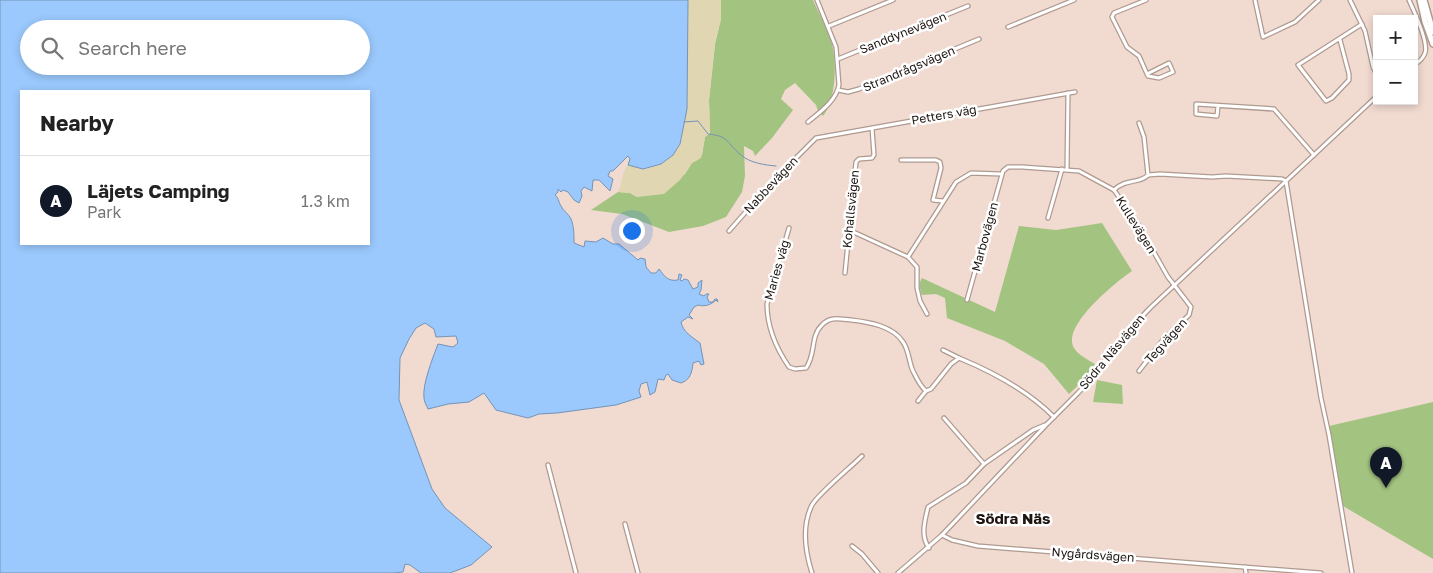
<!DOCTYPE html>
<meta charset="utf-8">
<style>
:root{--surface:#fff;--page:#f6f6f6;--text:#222;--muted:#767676;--line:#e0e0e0;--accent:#111827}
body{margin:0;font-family:"Golos Text",sans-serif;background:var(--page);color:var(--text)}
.controls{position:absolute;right:15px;top:15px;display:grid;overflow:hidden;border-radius:0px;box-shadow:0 2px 8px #0003}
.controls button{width:45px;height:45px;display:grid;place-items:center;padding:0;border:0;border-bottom:1px solid var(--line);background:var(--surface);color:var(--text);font:25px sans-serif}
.you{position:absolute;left:631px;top:230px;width:18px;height:18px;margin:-12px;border:4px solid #fff;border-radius:50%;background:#1a73e8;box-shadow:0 0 0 8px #1a73e833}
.badge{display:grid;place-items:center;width:32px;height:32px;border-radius:50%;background:var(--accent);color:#fff;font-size:16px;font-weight:700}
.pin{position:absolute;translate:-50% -41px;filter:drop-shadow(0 1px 2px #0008)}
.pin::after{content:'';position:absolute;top:26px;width:18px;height:15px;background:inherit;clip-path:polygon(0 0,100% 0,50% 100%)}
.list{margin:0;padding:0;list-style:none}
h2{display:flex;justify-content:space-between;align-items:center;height:65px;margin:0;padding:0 20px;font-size:21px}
h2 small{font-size:16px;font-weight:400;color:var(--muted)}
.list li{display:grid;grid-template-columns:32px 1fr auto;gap:15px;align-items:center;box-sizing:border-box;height:90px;padding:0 20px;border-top:1px solid var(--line)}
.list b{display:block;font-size:19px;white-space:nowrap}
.list p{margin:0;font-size:16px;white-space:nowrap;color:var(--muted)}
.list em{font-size:16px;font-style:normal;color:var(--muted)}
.icon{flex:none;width:28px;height:28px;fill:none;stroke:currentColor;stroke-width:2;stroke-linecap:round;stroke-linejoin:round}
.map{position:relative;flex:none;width:1433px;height:573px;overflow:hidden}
.search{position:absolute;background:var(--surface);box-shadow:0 2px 8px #0003;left:20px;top:20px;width:350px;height:55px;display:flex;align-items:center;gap:12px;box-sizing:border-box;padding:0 18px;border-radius:28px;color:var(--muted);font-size:19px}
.panel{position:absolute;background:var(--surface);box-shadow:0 2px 8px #0003;left:20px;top:90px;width:350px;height:155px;border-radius:0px}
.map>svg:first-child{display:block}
.green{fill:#a3c480}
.sand{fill:#e0d6b1}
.water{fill:#9bc9fd;stroke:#7593b6;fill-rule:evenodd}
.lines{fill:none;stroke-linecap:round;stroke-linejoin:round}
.stream{stroke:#7593b6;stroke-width:1}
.minor-casing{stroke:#af9a90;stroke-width:5.5}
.secondary-casing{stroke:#af9a90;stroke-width:8}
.minor{stroke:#fff;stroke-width:3}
.secondary{stroke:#fff;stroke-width:5}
.labels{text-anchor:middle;stroke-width:5;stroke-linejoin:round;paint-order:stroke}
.street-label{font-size:12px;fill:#1d1511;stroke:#fff}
.quarter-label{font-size:15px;font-weight:bold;fill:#1d1511;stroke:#fff}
</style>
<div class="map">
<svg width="1433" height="573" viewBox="0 0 1433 573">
<rect width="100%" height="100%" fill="#f1dad0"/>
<!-- green -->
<g class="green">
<path d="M721,0H813C819,14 828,29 832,44C837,64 836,99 823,116L818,111L816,105L795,83L785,90L781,99L793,110L772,138L755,156L753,151L744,146L745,176L742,192L726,217L703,226L669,232L622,214L591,210L618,192L630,193L637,197L649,194H662L685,174L692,163L699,159L702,155L705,137L710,133L709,100L715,44L721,19Z"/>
<path d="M1102,223L1132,271C1116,282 1061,326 1074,348C1078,355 1089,360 1096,365L1092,372L1069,394L1044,364L1005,341L947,318L945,298L936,294L922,295C920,289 918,284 922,278L995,312L1019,226L1056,230Z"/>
<path d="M1097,380L1122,385L1123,404L1093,402Z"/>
<path d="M1433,402V559L1343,506L1329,426Z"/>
</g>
<!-- sand -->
<path class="sand" d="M688,0H721V19L715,44L709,100L710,131L705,137L701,158L692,163L680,180L664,194L637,197L630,193L618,192C623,182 621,173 628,165L647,169L661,164L673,155L680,144L687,109Z"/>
<!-- water -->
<path class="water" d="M0,0H688L687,109L680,144L673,155L661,164L643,169L628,165L630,159L628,156L613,171H610L608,176L613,179L610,191L599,180H593L592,191L584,187L581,191L582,196L579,203L574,200L568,192L563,190L561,192L558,189V192L555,195C559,198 558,201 561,206C563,211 569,214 571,219C574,226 574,235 574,243L584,247L585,241L596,242L603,238L613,244H619L638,260L640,258L645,259L646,267L651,273H656L659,269C664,275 667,282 678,280L679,274L682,275L680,280L682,281L684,279L688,280L693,289L698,287V283L702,280L701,290L699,294L704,296L706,294H709L707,297L709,302H713L715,299H717L718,302L716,300C711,305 704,307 698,305L694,307L689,315L693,319L688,317L681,322C683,332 692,337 700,343L704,364L701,365L699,361L693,363C692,373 690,380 681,383L672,380L668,374L666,375L664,380L658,379L655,392L650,395L647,382L641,384L639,391L641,397L616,405L557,413L539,414L528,418L496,410L484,393L469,402L448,404L428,409C427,406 424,402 424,398C422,385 433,357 438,344L453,347L458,343L456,336L436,337L434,329L425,323L416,328L409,339L400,358L399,400L432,489L445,508L492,547L471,565L450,573H421L410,565L405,564L403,572L393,573H0ZM29,29H361V66H29ZM21,91H369V244H21Z"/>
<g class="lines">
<!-- stream -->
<path class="stream" d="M684,122L698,121L708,134C730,136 726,143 741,155C750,163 765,165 776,166"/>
<!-- minor casing -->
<g class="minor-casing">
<g id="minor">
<path d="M1146,0L1114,13L1112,17L1127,47L1139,56L1147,74L1148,76L1159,78L1173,72L1169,63L1147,74"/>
<path d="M1255,0L1263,37L1295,22L1319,0"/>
<path d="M1350,0L1365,31L1373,67L1377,75"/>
<path d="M1409,0C1414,11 1429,42 1425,53C1423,59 1419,62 1414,65"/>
<path d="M829,26L893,0"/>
<path d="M1008,27L1074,0"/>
<path d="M1340,40L1349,74V80L1332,98L1326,101L1298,65L1362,24"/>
<path d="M838,59L968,6"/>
<path d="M838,90L848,92L859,89L979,39"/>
<path d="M1218,106L1217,116L1196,114V104L1274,109L1314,155"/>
<path d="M808,122C820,112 836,101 839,85L836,47L817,0"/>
<path d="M901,160H936L940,162L941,168L933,200L943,201"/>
<path d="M1067,169L1068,93"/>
<path d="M1148,175L1160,174L1212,177L1226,176L1282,179L1286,181L1321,398L1329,435L1352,573"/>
<path d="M1114,190C1126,178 1140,184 1148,175L1144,137L1139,123"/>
<path d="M1048,218L1062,169"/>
<path d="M789,228L767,304C767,327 776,348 789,367L795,369L806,368C816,355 810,336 822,325C830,316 840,319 851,320C869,322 893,326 903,342C909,350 909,363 913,371C917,379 920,386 926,391"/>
<path d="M849,230L908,257"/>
<path d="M729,231L772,182L816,138L1075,92"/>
<path d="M845,273L856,162L859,159L872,158L874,155L872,128"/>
<path d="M967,300L1003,171L1008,167H1022L1079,171L1114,190L1138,224L1168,277L1191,307L1189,315L1163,340L1139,371"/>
<path d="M927,314L920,301L917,288V267L908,257L956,182L971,173L1001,174"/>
<path d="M943,350L959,358"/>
<path d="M918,401L926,391L931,389L951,364L959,358C993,372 1028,391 1054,417"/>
<path d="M944,418L984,464L1033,430L1045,425"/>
<path d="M548,465L576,573"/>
<path d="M625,524L638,573"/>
<path d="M942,535L952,540L978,546L1321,573"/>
<path d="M852,546L862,554L878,573"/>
<path d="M929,548C920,536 925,520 928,507L966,483L984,464"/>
<path d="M1245,567L1246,573"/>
<path d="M812,573C805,551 801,527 812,505C818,494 851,467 862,456"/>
<path d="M898,573L942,535L1046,425L1078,393L1099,370L1106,359L1134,325L1150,308L1377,96"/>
</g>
</g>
<!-- secondary casing -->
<g class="secondary-casing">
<g id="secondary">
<path d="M1420,0L1425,22L1433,44"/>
<path d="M1424,0L1433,32"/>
</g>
</g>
<!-- minor -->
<use href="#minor" class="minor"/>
<!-- secondary -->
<use href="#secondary" class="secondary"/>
</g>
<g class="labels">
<!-- street labels -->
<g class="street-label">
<text transform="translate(903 33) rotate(-22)" y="4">Sanddynevägen</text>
<text transform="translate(909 69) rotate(-23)" y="4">Strandrågsvägen</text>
<text transform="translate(944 115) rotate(-10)" y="4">Petters väg</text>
<text transform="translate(771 185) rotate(-47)" y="4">Nabbevägen</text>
<text transform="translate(851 209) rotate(-84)" y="4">Kohallsvägen</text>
<text transform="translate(1136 225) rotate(58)" y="4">Kullevägen</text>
<text transform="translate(985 237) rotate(-75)" y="4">Marbovägen</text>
<text transform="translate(777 270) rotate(-74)" y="4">Maries väg</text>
<text transform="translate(1166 341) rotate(-48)" y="4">Tegvägen</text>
<text transform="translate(1112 352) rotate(-50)" y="4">Södra Näsvägen</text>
<text transform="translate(1093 555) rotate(4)" y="4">Nygårdsvägen</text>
</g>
<!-- quarter labels -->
<g class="quarter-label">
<text x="1013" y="524">Södra Näs</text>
</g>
</g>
</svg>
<div class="controls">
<button>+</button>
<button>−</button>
</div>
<div class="you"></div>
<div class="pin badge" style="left:1386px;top:488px">A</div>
<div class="search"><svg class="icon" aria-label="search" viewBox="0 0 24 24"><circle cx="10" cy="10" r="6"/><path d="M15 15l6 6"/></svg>Search here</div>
<section class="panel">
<h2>Nearby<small></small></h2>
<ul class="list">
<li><span class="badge">A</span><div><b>Läjets Camping</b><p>Park</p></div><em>1.3 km</em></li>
</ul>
</section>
</div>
